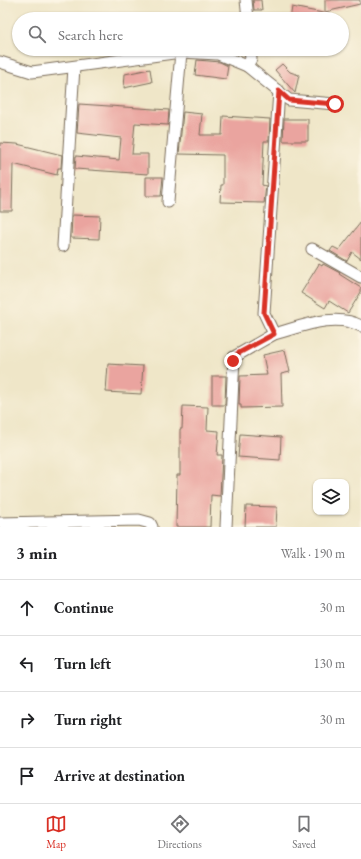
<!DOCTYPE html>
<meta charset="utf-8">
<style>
:root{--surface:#fff;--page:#f2f2f2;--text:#202124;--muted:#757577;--line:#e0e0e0;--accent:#d93025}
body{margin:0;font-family:"EB Garamond",serif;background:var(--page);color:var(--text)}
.controls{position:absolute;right:12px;bottom:12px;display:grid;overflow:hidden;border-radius:8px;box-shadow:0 1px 3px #0004}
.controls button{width:36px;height:36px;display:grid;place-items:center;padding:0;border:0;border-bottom:1px solid var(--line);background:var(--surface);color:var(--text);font:20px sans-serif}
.stop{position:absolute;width:12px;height:12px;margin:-9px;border:3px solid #d93025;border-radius:50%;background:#fff}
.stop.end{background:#d93025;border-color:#fff;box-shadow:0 1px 4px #0008}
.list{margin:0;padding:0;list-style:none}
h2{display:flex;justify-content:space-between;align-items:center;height:52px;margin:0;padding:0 16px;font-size:17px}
h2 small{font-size:13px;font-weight:400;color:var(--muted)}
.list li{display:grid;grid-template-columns:26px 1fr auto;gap:12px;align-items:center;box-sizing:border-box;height:56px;padding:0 16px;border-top:1px solid var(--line)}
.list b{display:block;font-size:15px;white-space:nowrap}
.list em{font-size:13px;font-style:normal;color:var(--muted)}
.icon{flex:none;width:22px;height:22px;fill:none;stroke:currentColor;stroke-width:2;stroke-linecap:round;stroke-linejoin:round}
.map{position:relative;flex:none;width:361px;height:527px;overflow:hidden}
.search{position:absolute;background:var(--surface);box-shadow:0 1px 3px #0004;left:12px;right:12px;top:12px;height:44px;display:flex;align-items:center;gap:10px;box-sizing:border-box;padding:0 14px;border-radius:22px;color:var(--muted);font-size:15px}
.sheet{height:276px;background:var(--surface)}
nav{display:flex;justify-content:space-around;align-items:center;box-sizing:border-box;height:56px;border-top:1px solid var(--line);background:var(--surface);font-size:11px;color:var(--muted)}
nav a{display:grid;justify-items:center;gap:2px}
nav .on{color:var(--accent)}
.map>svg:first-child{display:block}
.building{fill:#eaa49f}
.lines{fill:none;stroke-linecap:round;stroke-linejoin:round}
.street-casing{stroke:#7a6c5a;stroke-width:13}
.street{stroke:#fff;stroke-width:11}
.route{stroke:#d93025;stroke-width:5}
</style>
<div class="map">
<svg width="361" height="527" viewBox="0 0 361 527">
<rect width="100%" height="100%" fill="#fcf5e5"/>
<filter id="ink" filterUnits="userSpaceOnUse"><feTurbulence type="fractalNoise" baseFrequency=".025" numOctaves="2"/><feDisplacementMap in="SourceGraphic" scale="8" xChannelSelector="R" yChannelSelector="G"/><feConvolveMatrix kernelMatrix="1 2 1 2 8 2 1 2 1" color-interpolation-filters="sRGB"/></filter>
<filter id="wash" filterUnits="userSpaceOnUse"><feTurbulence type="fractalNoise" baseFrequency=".012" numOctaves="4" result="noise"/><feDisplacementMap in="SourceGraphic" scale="16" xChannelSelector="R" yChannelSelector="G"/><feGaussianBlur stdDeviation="0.9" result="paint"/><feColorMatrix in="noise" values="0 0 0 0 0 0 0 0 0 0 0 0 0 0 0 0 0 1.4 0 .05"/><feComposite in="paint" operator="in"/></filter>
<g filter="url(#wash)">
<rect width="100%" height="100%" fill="#efe6c8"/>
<g id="blocks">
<!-- building -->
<g class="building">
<path d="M253,0H261L262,10H254Z"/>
<path d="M325,0H360V4L325,12Z"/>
<path d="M292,7L328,14V19H290Z"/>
<path d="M197,60L220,62L228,66L226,79L195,75Z"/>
<path d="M282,64L290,72L299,75L295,93L275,70Z"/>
<path d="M150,69L152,82L124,88L125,74Z"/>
<path d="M79,104L169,110L168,125L135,123L132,154H148V174L75,169L76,156L119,160L121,138L77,133Z"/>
<path d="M183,112L202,114L200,135H222L223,116L270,119L269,141H264L262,185L266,186L264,203L220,202L221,185H223V155L179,154Z"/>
<path d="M284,119H308V141H283Z"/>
<path d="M0,143L17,144L62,155L61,168H58L57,175L13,164L12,211H0Z"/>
<path d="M146,177H163L161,196H146Z"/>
<path d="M72,215L100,216L99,239L71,238Z"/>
<path d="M361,222V259L352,252L347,261L330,251L333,247L339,250Z"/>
<path d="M319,264L322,266L323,264L340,273L339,274L361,288V292L348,313L329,301L325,308L301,293Z"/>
<path d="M285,350L290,372L281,374L282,407L241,408V405H239L240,376L267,375L263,355Z"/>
<path d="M108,364L143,366L141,394L106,392Z"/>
<path d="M212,376H226L225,405H212Z"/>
<path d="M183,406L208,407L207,430L219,431L217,455H222L220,496L211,495L210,527H176L177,475H180V429H182Z"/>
<path d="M240,434L281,437L280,460L238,457Z"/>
<path d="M246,506L277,507L276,527H245Z"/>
</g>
</g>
</g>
<g filter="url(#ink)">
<use href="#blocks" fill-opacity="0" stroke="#7a6c5a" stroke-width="1"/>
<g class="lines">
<!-- street casing -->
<g class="street-casing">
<g id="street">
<path d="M246,0L248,19"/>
<path d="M0,62L32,72L181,52L218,54L247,66L289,100L335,104"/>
<path d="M247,66L251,59L250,49"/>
<path d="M279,91L264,313L274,334C301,327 334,312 361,326"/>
<path d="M168,202L181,52"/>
<path d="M63,246L74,67"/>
<path d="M312,249L361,277"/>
<path d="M0,523L139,520L150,523L152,527"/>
<path d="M226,527L234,357L274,334"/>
</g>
</g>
<!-- street -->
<use href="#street" class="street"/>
</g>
</g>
<g class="lines" filter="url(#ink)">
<!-- route -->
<path class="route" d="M233,361L234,357L237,354L274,334L264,313L279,91L289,100L335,104"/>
</g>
</svg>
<div class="controls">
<button><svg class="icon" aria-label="layers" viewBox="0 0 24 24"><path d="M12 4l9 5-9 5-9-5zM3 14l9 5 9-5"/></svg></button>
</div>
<div class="stop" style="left:335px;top:104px"></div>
<div class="stop end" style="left:233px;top:361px"></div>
<div class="search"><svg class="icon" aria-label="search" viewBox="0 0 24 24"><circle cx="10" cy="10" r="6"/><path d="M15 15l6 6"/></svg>Search here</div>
</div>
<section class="sheet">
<h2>3 min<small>Walk · 190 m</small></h2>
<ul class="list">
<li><svg class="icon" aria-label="ahead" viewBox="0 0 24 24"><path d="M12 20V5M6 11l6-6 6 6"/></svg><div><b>Continue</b></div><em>30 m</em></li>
<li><svg class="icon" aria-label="left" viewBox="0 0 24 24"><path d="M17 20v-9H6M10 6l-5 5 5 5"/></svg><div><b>Turn left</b></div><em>130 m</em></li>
<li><svg class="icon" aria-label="right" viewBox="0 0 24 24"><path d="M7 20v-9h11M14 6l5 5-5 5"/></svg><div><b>Turn right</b></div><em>30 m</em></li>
<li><svg class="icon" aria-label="arrive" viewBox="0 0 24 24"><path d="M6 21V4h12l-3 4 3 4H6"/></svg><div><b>Arrive at destination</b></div></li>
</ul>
</section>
<nav>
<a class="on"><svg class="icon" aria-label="map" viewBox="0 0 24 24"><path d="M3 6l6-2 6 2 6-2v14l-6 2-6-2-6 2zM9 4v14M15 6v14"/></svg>Map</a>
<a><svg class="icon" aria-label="directions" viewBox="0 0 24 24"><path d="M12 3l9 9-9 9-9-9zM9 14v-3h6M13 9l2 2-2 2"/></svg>Directions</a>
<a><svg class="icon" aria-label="saved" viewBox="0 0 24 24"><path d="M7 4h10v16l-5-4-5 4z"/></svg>Saved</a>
</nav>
